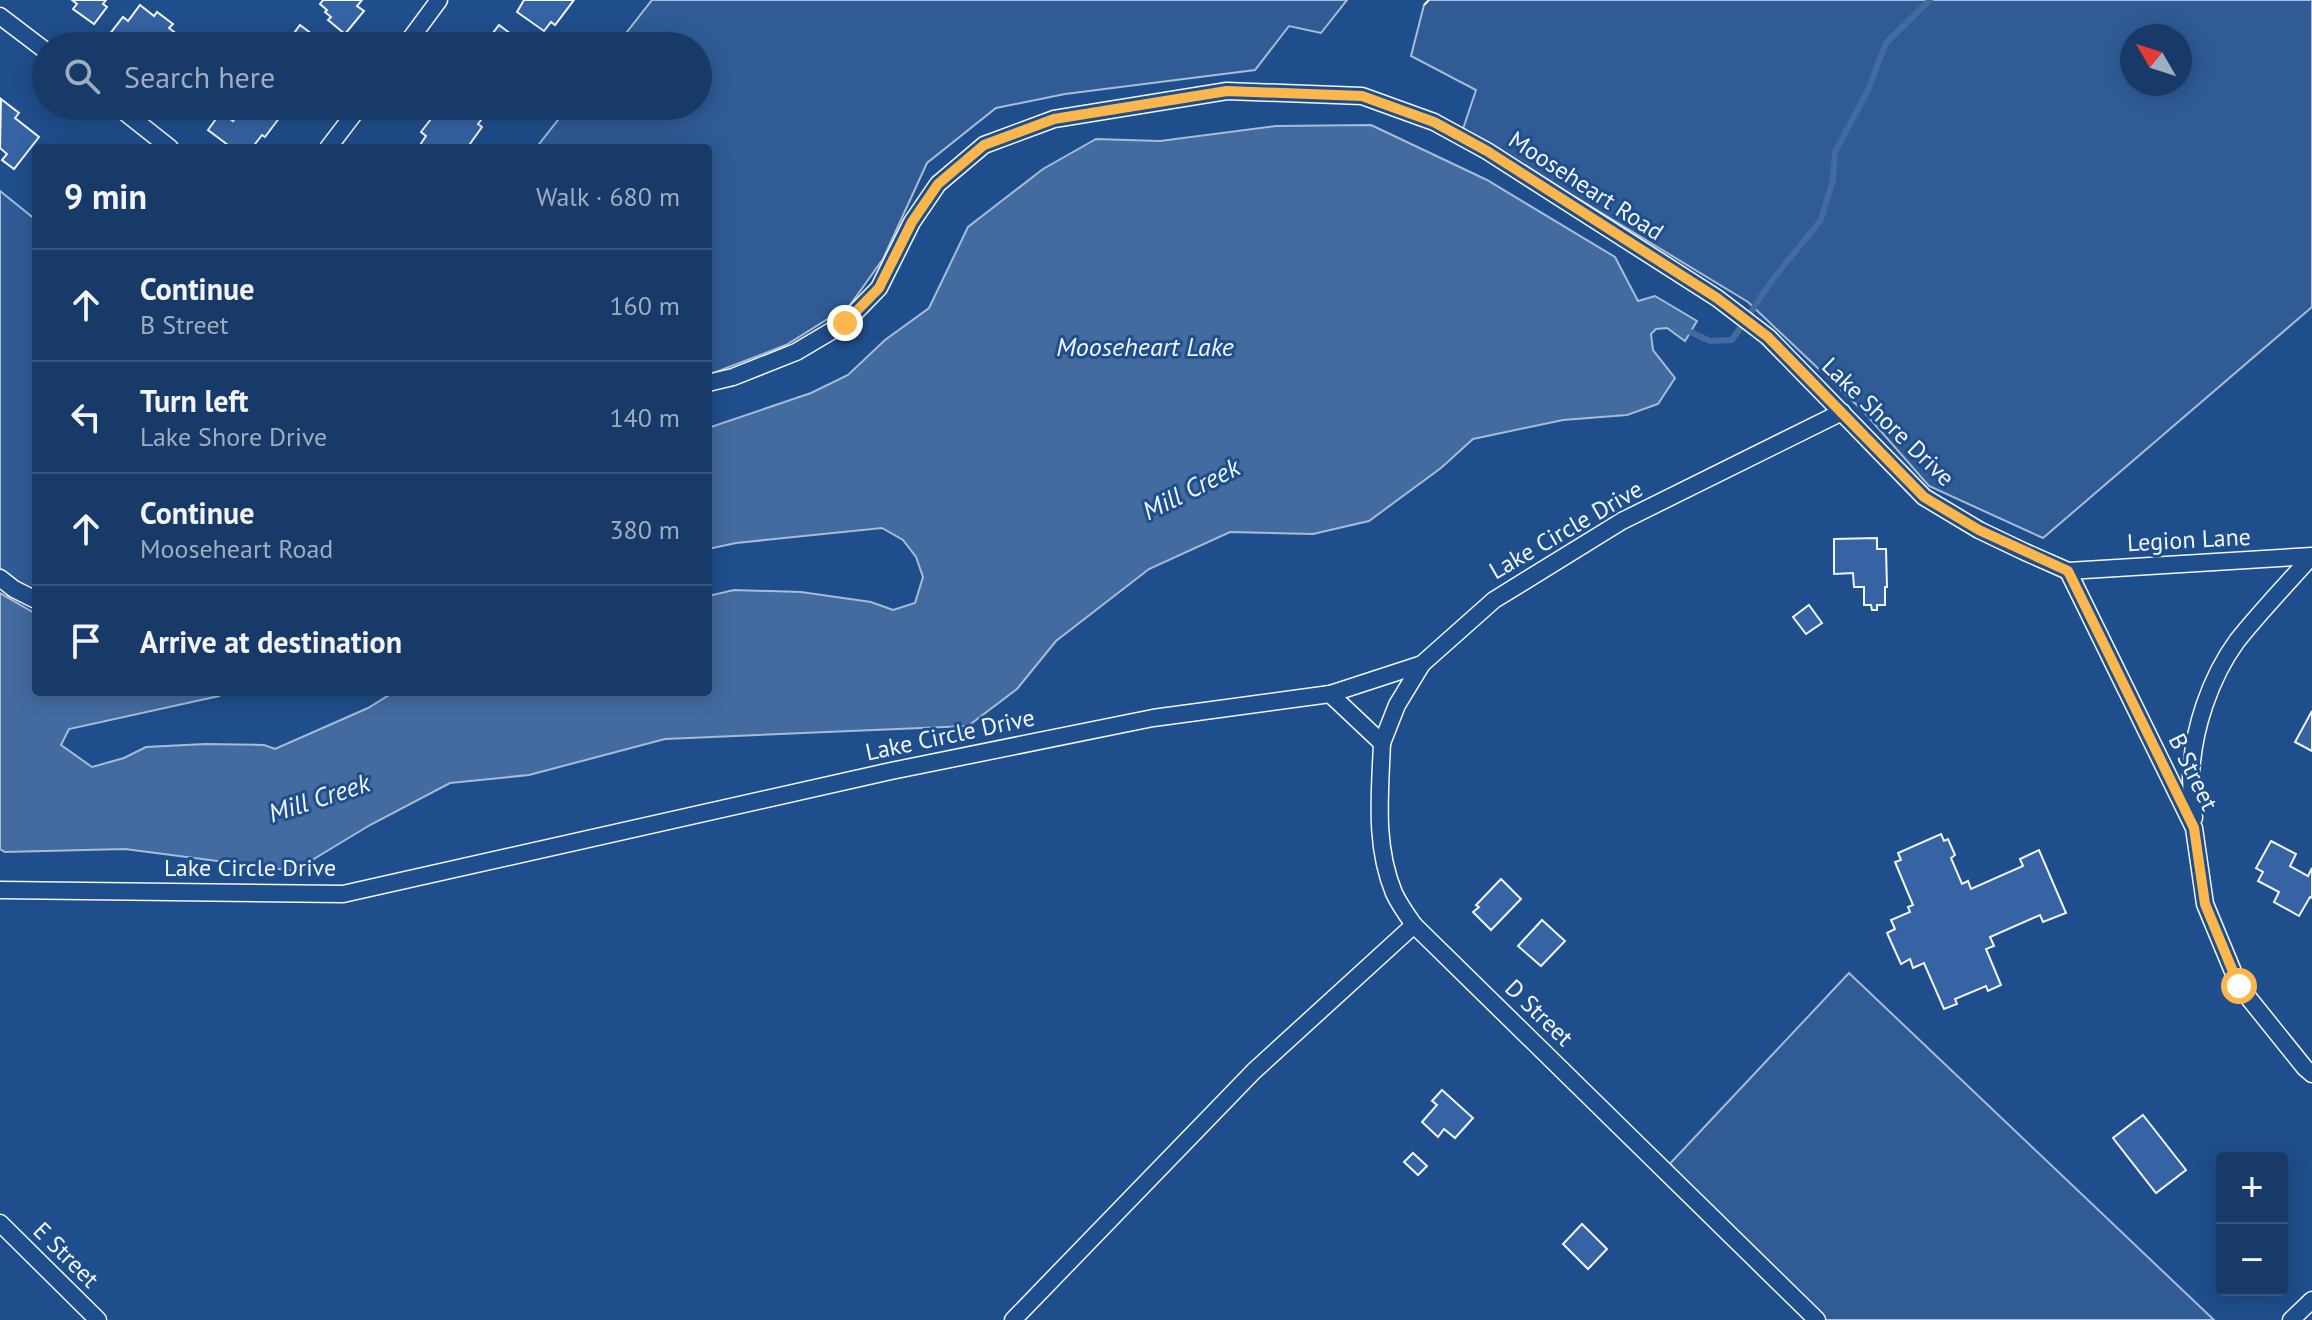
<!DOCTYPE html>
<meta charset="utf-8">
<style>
:root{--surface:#173a69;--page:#20416f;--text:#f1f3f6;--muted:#9eadc0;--line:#36547d}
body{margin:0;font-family:"PT Sans",sans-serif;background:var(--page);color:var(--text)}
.controls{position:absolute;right:24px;bottom:24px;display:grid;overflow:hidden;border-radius:8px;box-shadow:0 4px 20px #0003}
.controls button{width:72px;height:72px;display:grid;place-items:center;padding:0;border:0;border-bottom:2px solid var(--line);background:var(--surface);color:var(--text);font:40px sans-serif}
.compass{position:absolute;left:2120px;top:24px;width:72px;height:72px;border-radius:50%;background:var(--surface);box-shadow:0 4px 20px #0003;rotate:309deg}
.stop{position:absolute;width:24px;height:24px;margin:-18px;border:6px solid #ffb74d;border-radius:50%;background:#fff}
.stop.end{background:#ffb74d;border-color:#fff;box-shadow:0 2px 8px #0008}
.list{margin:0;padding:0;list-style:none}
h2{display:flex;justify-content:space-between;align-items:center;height:104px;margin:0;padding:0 32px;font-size:34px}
h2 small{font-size:26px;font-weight:400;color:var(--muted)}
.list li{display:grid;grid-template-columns:52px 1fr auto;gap:24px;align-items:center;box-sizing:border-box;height:112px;padding:0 32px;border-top:2px solid var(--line)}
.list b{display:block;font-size:30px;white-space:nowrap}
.list p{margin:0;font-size:26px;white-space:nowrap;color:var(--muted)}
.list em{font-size:26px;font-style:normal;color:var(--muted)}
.icon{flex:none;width:44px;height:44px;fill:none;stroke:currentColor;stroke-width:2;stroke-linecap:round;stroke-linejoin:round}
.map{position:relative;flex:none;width:2312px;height:1320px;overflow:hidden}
.search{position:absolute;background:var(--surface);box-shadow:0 4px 20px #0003;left:32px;top:32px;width:680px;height:88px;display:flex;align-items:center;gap:20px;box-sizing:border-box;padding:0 28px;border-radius:44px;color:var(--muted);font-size:30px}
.panel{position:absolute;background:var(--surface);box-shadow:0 4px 20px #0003;left:32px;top:144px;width:680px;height:552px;border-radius:8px}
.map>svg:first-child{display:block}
.built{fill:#305b95;stroke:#a8bbd7;stroke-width:2;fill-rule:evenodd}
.water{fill:#446ba0;stroke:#a8bbd7;stroke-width:2}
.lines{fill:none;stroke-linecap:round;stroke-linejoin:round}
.stream{stroke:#446ba0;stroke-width:6}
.building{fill:#3563a3;stroke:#f2f6ff;stroke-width:2}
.minor-casing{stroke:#f2f6ff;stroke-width:19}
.minor{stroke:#1f4e8c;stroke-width:16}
.fence{stroke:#f2f6ff;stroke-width:2;stroke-dasharray:10 4;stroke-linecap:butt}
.route{stroke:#ffb74d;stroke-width:10}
.labels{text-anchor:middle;stroke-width:6;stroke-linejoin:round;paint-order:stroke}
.street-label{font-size:24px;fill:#f2f6ff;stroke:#1f4e8c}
.water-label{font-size:26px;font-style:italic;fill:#f2f6ff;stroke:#1f4e8c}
</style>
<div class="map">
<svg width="2312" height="1320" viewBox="0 0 2312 1320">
<rect width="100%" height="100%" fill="#1f4e8c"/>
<!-- built -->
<g class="built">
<path d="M652,0H1347L1321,33L1289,26L1255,70L1065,94L996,108L927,163L883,259L850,305L786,345L708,375V148H536L569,106H698V46H616Z"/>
<path d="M1429,0H2312V307L2043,538L1929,486L1863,411L1748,302L1463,129L1476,90L1411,56L1424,5ZM2132,36H2180V84H2132Z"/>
<path d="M0,191L36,220V591L11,578L0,568Z"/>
<path d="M1849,973L2214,1320H1817L1664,1170Z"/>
</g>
<!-- water -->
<path class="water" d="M1371,125L1487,180L1615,257L1638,301L1655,296L1697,321L1685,341L1667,328L1656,329L1651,334L1653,350L1675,378L1658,404L1627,415L1563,420L1473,439L1441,468L1369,521L1313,534L1230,532L1149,569L1056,641L1017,689L968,726L665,739L529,775L450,783L370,825L294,871L125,849L5,852L0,849V593L36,614V692H223L219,696L69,729L61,745L92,767L124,758L146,747L205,744L264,745L275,749L368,708L394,692H708V596L734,590L801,592L871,602L893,610L915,603L923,577L916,557L903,540L882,528L736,543L708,549V428L811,393L848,375L885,340L929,308L968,227L1043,169L1096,139L1160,141L1276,126Z"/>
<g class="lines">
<!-- stream -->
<path class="stream" d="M1684,329L1710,341L1732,340L1773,279L1821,220L1833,180L1835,152L1868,90L1886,43L1930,0"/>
</g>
<!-- building -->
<g class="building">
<path d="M72,0H106L103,4L107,7L94,24L73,9L77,4Z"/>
<path d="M323,0H362L357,6L364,11L345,34L328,20L331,17L325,12L327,10L320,4Z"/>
<path d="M524,0H574L555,25L551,22L544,31L517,12Z"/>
<path d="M140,5L154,16L157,12L173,24L169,28L178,35L169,46H120L109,35L123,17L128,21Z"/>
<path d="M300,25L328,46H271L277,38L286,44Z"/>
<path d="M499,25L527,46H483Z"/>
<path d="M1,99L19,113L15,118L39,137L14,169L2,160L7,154L0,148Z"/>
<path d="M245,106H266L280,117L265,137L262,135L252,148H232L208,130L221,112L233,121Z"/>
<path d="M441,106H474L485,115L478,124L482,127L467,148H423L420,145L426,136L421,132Z"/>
<path d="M1877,538V549H1886L1887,587H1885V605H1877V610H1872L1871,605H1864V587H1854L1853,573L1834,574V539Z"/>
<path d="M1809,605L1822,623L1806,634L1793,617Z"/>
<path d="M2312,711V751L2295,742Z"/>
<path d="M1941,834L1944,841L1948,839L1955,855L1951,858L1962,884L1968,881L1971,889L2023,866L2020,859L2039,850L2066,913L2043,922L2040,915L1990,937L1994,946L1986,949L2001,985L1988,991L1986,986L1955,999L1957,1004L1944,1009L1924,963L1913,968L1910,959L1901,964L1887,933L1895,929L1891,920L1910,912L1908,907L1913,905L1895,862L1901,860L1898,853Z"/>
<path d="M2271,841L2296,854L2290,866L2308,876L2312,868V898L2310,897L2299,916L2274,902L2279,892L2258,881L2263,872L2256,868Z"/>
<path d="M1501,879L1521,899L1491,930L1473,912L1479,907L1476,905Z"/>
<path d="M1542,920L1565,941L1541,966L1518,946Z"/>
<path d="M1442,1090L1473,1118L1455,1138L1444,1129L1438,1137L1422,1122L1437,1105L1432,1101Z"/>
<path d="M2143,1115L2186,1170L2156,1193L2113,1138Z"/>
<path d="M1413,1153L1427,1166L1418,1175L1404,1162Z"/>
<path d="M1582,1224L1607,1249L1588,1269L1563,1244Z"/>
</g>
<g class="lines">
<!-- minor casing -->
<g class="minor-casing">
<g id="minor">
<path d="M0,16L46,51"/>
<path d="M405,46L439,0"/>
<path d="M117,106L170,148"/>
<path d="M328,148L360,106"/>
<path d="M708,383L733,377L796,352L845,323L879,288L912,222L938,184L984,145L1054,119L1227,91L1362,96L1434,122L1487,151L1717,298L1768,337L1924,497L1979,530L2025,552L2068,571L2312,556"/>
<path d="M2068,571L2194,828L2205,904L2239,986L2305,1068L2312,1074"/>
<path d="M0,578L14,589L36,600"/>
<path d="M1330,694L1382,743C1380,794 1374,845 1394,893C1399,904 1407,915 1414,925L1817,1320"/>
<path d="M1382,743L1397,705L1422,664"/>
<path d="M2194,818C2193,804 2191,789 2191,775C2193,729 2210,678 2237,641C2260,612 2286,585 2311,557"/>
<path d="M0,890L343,894L891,771L1153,718L1330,694L1422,664L1494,600L1622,521L1842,412"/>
<path d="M0,1223L98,1320"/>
<path d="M1013,1320L1254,1071L1414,925"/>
<path d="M2291,1320L2312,1300"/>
</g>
</g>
<!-- minor -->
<use href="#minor" class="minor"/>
<!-- fence -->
<path class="fence" d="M1424,5L1429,0"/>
</g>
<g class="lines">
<!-- route -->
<path class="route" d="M845,323L879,288L912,222L938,184L984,145L1054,119L1227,91L1362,96L1434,122L1487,151L1717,298L1768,337L1924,497L1979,530L2068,571L2194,828L2205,904L2239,986"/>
</g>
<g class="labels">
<!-- street labels -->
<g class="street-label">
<text transform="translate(1586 186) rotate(33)" y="8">Mooseheart Road</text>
<text transform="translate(1888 422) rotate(44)" y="8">Lake Shore Drive</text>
<text transform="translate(1566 530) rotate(-30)" y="8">Lake Circle Drive</text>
<text transform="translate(2189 540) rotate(-3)" y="8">Legion Lane</text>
<text transform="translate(950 735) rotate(-12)" y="8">Lake Circle Drive</text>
<text transform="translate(2193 772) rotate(64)" y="8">B Street</text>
<text x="250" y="876">Lake Circle Drive</text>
<text transform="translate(1539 1013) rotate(44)" y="8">D Street</text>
<text transform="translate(66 1255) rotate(45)" y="8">E Street</text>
</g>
<!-- water labels -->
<g class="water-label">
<text x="1145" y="356">Mooseheart Lake</text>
<text transform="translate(1191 489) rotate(-27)" y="9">Mill Creek</text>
<text transform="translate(319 798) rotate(-18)" y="9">Mill Creek</text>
</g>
</g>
</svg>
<div class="controls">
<button>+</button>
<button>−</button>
</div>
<svg class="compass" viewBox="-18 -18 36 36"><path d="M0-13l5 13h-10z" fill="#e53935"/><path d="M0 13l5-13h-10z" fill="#9eadc0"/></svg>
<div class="stop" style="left:2239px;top:986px"></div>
<div class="stop end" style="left:845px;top:323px"></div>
<div class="search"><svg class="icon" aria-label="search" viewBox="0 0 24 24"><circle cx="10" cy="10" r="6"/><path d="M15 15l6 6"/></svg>Search here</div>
<section class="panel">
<h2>9 min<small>Walk · 680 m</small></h2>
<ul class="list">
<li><svg class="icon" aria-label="ahead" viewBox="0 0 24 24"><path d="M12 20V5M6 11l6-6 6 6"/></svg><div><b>Continue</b><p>B Street</p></div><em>160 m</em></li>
<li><svg class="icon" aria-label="left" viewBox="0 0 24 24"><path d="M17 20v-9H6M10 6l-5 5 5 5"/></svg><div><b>Turn left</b><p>Lake Shore Drive</p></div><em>140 m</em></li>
<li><svg class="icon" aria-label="ahead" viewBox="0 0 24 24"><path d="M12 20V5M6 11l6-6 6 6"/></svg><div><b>Continue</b><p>Mooseheart Road</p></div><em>380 m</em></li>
<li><svg class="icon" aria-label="arrive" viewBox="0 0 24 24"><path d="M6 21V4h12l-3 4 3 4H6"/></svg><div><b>Arrive at destination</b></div></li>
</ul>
</section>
</div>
